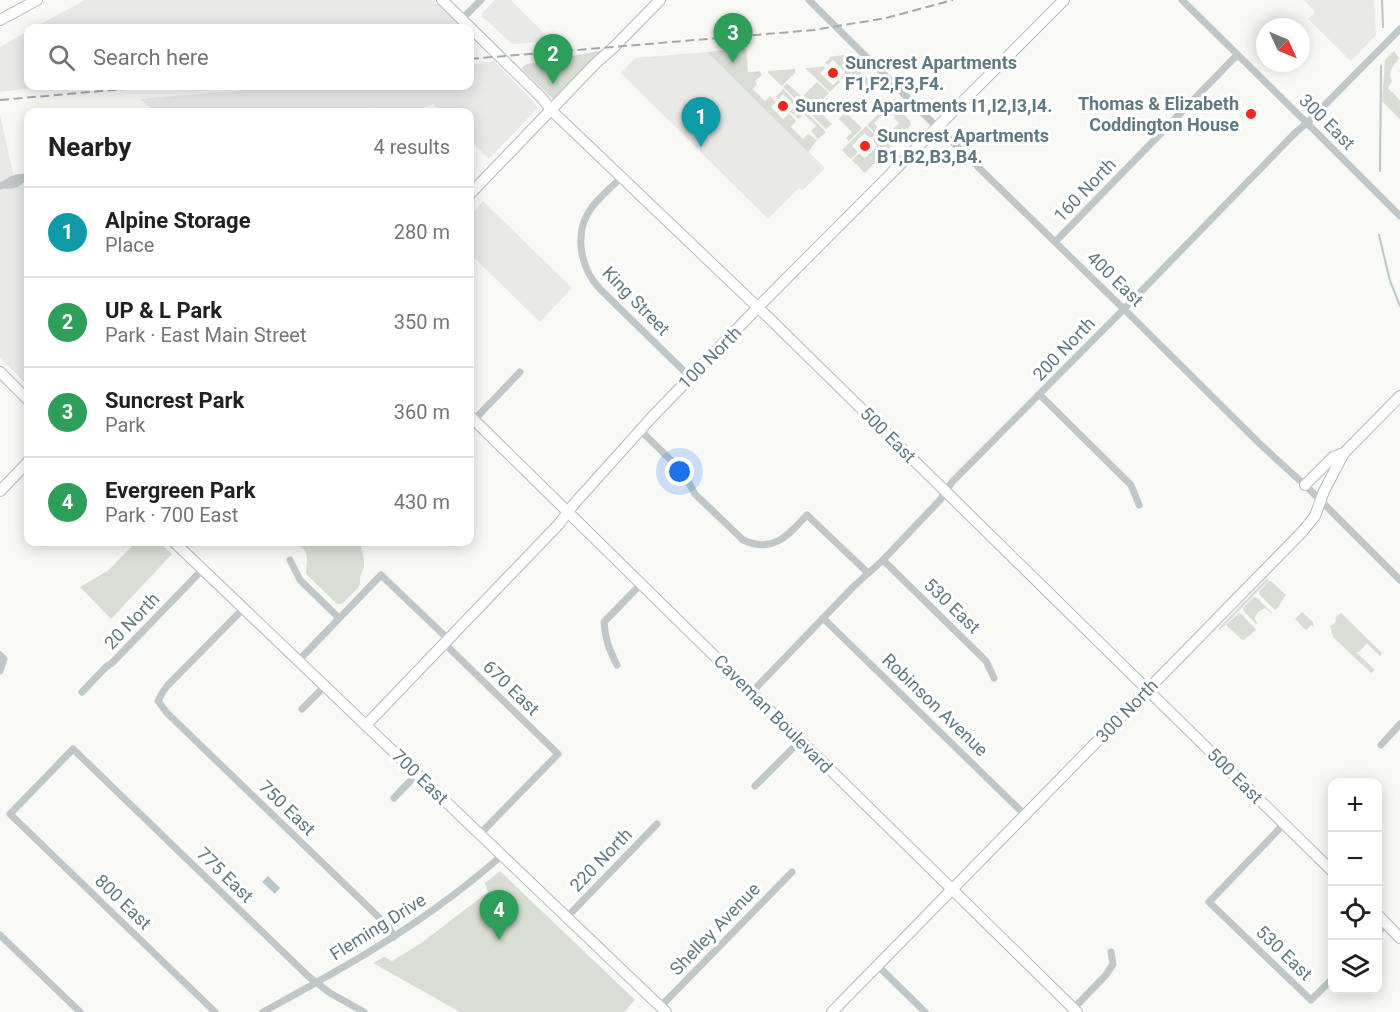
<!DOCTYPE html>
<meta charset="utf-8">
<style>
:root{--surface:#fff;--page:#f6f6f6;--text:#202124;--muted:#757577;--line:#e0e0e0;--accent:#f2261b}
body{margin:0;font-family:Roboto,sans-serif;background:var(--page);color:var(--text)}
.controls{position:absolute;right:18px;bottom:18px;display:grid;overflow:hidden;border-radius:12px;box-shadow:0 3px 15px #0003}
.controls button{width:54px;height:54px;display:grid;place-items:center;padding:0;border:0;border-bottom:2px solid var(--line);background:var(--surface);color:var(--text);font:30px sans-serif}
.compass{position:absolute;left:1256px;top:18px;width:54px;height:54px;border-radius:50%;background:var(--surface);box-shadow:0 3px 15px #0003;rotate:134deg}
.you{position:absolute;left:680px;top:472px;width:21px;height:21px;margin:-15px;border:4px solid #fff;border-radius:50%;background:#1a73e8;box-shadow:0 0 0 9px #1a73e833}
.badge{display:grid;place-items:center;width:39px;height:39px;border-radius:50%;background:var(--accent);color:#fff;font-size:20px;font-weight:700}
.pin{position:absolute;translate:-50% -50px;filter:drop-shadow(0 2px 3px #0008)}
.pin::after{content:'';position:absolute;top:32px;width:21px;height:18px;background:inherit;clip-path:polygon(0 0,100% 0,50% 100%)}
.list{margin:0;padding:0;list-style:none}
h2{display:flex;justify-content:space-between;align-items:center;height:78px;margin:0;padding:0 24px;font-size:26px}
h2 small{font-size:20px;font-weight:400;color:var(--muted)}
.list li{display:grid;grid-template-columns:39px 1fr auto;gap:18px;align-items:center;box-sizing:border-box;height:90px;padding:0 24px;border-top:2px solid var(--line)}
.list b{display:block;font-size:22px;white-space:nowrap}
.list p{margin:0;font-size:20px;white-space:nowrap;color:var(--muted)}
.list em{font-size:20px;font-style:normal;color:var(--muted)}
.icon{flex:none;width:33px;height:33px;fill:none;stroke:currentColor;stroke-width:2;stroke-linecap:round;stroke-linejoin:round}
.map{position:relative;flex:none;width:1400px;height:1012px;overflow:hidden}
.search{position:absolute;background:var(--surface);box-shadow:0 3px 15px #0003;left:24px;top:24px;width:450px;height:66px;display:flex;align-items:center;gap:15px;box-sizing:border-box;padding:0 21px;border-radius:12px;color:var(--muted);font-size:22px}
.panel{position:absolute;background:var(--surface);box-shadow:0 3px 15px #0003;left:24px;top:108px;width:450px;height:438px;border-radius:12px}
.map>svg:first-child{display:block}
.built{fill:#e9e9e8}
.green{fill:#d9ded4}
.water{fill:#b6c8c9}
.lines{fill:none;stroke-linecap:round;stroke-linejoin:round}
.stream{stroke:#b6c8c9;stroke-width:2}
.secondary-casing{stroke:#b2bbbe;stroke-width:12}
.primary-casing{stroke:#b3bbbe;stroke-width:12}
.street{stroke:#c0c7c9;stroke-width:7}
.secondary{stroke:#fff;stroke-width:10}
.primary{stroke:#fff;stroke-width:10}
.rail{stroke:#a1abaf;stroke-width:2;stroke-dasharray:9 4.5;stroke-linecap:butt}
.poi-dot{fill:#f2261b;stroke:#fff;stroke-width:2}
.labels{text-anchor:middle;stroke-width:6;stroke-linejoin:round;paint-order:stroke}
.poi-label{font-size:18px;font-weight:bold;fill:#607a83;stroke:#fff;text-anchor:start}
.street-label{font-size:18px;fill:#607a83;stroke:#fff}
</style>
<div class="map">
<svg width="1400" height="1012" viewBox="0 0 1400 1012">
<rect width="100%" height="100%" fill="#f8f8f5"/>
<!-- built -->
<g class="built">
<path d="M85,0H433L462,28H33Z"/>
<path d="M495,0H511L552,41L512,44L482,16V13Z"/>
<path d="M1304,0H1374L1376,35L1351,61L1308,19L1315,12Z"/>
<path d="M28,31V86H48L0,92V47Z"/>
<path d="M707,52L825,168L802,191L799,188L768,219L621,73L635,58Z"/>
<path d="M494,61L537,106V109L533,113L489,159L470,140V112H442L433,104L412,112H377L371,107L365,112H155L140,99L296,86H470V65Z"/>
<path d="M0,115L16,187L28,182V386L0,358Z"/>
<path d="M483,201L572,288L540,322L470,254V216Z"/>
</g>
<!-- green -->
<g class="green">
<path d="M746,48L748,72L760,71L762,75L755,81L757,84L753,89L765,101L770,96L776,102L771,107L783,119L789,113L796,121L791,127L803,139L808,134L817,140L808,152L707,52Z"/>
<path d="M604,50L553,99L521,68L527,64Z"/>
<path d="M1394,51L1399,58C1394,67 1387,70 1392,81L1388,88L1400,100V119L1382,101L1385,60Z"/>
<path d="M844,55L872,83L866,89L852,76L846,81L844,79H842L841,77L845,72L833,60L828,65L825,63L830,58L829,57Z"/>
<path d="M823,66L825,68L820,73L833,85L838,80L840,82L830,92L805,68L821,67Z"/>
<path d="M795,69V73L782,86L768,73V71Z"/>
<path d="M817,82L829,93L816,106L803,96Z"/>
<path d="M787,83C802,97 817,109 832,124L826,129L783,87Z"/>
<path d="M783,89L801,107L794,115L790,112L795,106L783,94L778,99L776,97Z"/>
<path d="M891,101L910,121L911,125L865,173L852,160L858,154H860L865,158L877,146L873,139L880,131L887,136L899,123L894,118L895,116L885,106Z"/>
<path d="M802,108L825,131V133L818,139L811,131L816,126L804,114L799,119L795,116Z"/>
<path d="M885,108L892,115L891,116L886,111L874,123L879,129L876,134L867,125Z"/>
<path d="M845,112L862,128L849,141L846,138L852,132L839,119Z"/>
<path d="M866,126L875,135L870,138L864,133L852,146L857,151V153L851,159L842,150Z"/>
<path d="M136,542H159L172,554L111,619L80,587L109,570Z"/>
<path d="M287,542H360L364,559V567L360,577V583L358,588L342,604H337L306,574C306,569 307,565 307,559C307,545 293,542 282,543Z"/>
<path d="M1267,578L1269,580L1219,631V628Z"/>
<path d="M1269,581H1271L1286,595L1276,610H1275L1259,594V592Z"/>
<path d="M1254,597H1256L1272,613V614L1265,608L1258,612L1254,619L1258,623L1256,624L1243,610V608Z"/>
<path d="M1302,612L1313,622L1314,627L1311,625L1306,630L1295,619Z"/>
<path d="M1239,613H1240L1256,629V630L1244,640L1241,639L1226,625Z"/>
<path d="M1341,613L1382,653L1380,656L1367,643L1359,652H1356L1375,670L1371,673L1333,637L1330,626L1335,623L1336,617Z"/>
<path d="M500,871L635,1000L624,1012H460L373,963L384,957L392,961L420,944L488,892L485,883Z"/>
</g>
<!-- water -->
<path class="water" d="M268,876L280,888L275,894L262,882Z"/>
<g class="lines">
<!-- stream -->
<g class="stream">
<path d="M1382,0L1383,27"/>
<path d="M1380,171L1381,66"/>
<path d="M1379,235L1390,281L1400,306"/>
</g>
<!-- secondary casing -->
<g class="secondary-casing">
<g id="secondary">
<path d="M442,0L542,98L551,110L769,318L1332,871"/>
<path d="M470,194L595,64L614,47L660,0"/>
<path d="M0,372L28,400"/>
<path d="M470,416L1077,1012"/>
<path d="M1305,485L1333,457L1344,453"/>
<path d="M0,491L28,462"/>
<path d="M174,542L666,1012"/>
<path d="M366,725L559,524L574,504L653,416L765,300L1064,0"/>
<path d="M1378,915L1400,938"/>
<path d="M832,1012L1303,531L1315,516L1324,491L1344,453L1400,396"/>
</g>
</g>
<!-- primary casing -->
<g class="primary-casing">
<path id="primary" d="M0,20L37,0"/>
</g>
<!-- street -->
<g class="street">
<path d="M809,0L937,127L1131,316L1261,445L1308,488L1400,580"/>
<path d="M1182,0L1314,130L1400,216"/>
<path d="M462,19L481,0"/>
<path d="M622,177C612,186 601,196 592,207C573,232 580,268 600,289L690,377"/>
<path d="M4,185C11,186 18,184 22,179"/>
<path d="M0,186C6,184 9,180 16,178C20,177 24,178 28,176"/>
<path d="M1055,242L1237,55"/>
<path d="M1040,395L1131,485L1139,505"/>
<path d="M474,420L520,372"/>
<path d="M640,430L683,472L695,494L743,540C774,554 788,535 807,515L867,572"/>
<path d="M290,560L300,580L339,618"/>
<path d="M883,560L986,661L994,678"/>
<path d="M244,608L168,685L162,693L158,701L167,713L388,926L394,937"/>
<path d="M823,618L1025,815"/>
<path d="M444,643L558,754L480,834"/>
<path d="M0,655L4,659L0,671"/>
<path d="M299,660L381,575L448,639"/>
<path d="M617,665C609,649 605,639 604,622L641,584"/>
<path d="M82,692L106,667L112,663L203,569"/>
<path d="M751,693L854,586L883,560L940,500L952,482L1124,309L1295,133L1307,123L1400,29"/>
<path d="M302,709L325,686"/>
<path d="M1381,745L1400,724"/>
<path d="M755,786L800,741"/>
<path d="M394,798L417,774"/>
<path d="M1284,824L1209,902L1311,1000L1332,979"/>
<path d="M567,917L657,824"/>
<path d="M1378,932L1386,924"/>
<path d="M0,935L80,1012"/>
<path d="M878,966L925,1012"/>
<path d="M660,1007L792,872"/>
<path d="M1073,1009L1106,975L1113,964L1111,952"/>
<path d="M215,1012L10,814L73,749L308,976L330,993L364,1012"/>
<path d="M263,1012C328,976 393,941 452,896C469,883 486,870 502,855"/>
</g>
<!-- secondary -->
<use href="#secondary" class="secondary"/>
<!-- primary -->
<use href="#primary" class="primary"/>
<!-- rail -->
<g class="rail">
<path d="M470,59L814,30L886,18L953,0"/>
<path d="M0,100L158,86"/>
</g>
</g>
<!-- markers -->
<g class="poi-dot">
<circle cx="833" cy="73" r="6"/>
<circle cx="783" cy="106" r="6"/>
<circle cx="1251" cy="114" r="6"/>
<circle cx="865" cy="146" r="6"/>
</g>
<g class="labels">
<!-- poi labels -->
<g class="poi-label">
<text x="845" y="69">Suncrest Apartments<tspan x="845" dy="21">F1,F2,F3,F4.</tspan></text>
<text x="1239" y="110" text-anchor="end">Thomas &amp; Elizabeth<tspan x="1239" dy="21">Coddington House</tspan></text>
<text x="795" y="112">Suncrest Apartments I1,I2,I3,I4.</text>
<text x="877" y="142">Suncrest Apartments<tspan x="877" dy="21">B1,B2,B3,B4.</tspan></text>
</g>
<!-- street labels -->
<g class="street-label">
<text transform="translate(1327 122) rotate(45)" y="6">300 East</text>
<text transform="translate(1085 190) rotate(-46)" y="6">160 North</text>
<text transform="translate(1115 279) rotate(44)" y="6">400 East</text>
<text transform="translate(636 301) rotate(46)" y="6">King Street</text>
<text transform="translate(1064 349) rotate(-46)" y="6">200 North</text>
<text transform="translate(710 358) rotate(-45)" y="6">100 North</text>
<text transform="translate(888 435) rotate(45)" y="6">500 East</text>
<text transform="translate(952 606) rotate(44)" y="6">530 East</text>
<text transform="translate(132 621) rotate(-46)" y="6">20 North</text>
<text transform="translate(511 688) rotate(44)" y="6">670 East</text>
<text transform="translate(935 705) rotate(44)" y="6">Robinson Avenue</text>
<text transform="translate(1127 711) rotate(-46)" y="6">300 North</text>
<text transform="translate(773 714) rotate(45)" y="6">Caveman Boulevard</text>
<text transform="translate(1235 776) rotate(45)" y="6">500 East</text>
<text transform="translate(420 777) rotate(44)" y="6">700 East</text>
<text transform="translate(287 808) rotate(44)" y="6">750 East</text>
<text transform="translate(601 860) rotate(-46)" y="6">220 North</text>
<text transform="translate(225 875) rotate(44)" y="6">775 East</text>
<text transform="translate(123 902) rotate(44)" y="6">800 East</text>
<text transform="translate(378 927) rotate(-32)" y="6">Fleming Drive</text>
<text transform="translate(715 929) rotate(-46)" y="6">Shelley Avenue</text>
<text transform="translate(1284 953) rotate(44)" y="6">530 East</text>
</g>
</g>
</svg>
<div class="controls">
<button>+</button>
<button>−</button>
<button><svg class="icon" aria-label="locate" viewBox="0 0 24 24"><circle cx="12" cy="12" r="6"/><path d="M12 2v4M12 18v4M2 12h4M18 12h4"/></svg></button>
<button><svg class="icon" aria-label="layers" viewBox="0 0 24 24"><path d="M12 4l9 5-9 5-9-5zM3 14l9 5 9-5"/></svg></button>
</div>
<svg class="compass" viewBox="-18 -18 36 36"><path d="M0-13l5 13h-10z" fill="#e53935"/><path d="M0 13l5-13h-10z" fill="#757577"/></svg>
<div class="you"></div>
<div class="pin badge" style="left:701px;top:147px;background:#0f9aa8">1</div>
<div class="pin badge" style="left:553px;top:84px;background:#2e9e5b">2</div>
<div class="pin badge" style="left:733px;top:63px;background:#2e9e5b">3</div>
<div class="pin badge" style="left:499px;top:940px;background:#2e9e5b">4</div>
<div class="search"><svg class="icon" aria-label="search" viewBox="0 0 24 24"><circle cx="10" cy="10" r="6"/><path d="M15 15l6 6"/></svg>Search here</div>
<section class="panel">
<h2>Nearby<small>4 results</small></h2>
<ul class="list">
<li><span class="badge" style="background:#0f9aa8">1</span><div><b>Alpine Storage</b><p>Place</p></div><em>280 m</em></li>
<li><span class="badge" style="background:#2e9e5b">2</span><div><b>UP &amp; L Park</b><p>Park · East Main Street</p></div><em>350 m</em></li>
<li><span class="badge" style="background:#2e9e5b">3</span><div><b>Suncrest Park</b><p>Park</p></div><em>360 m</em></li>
<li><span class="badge" style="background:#2e9e5b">4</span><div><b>Evergreen Park</b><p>Park · 700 East</p></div><em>430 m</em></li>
</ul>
</section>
</div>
